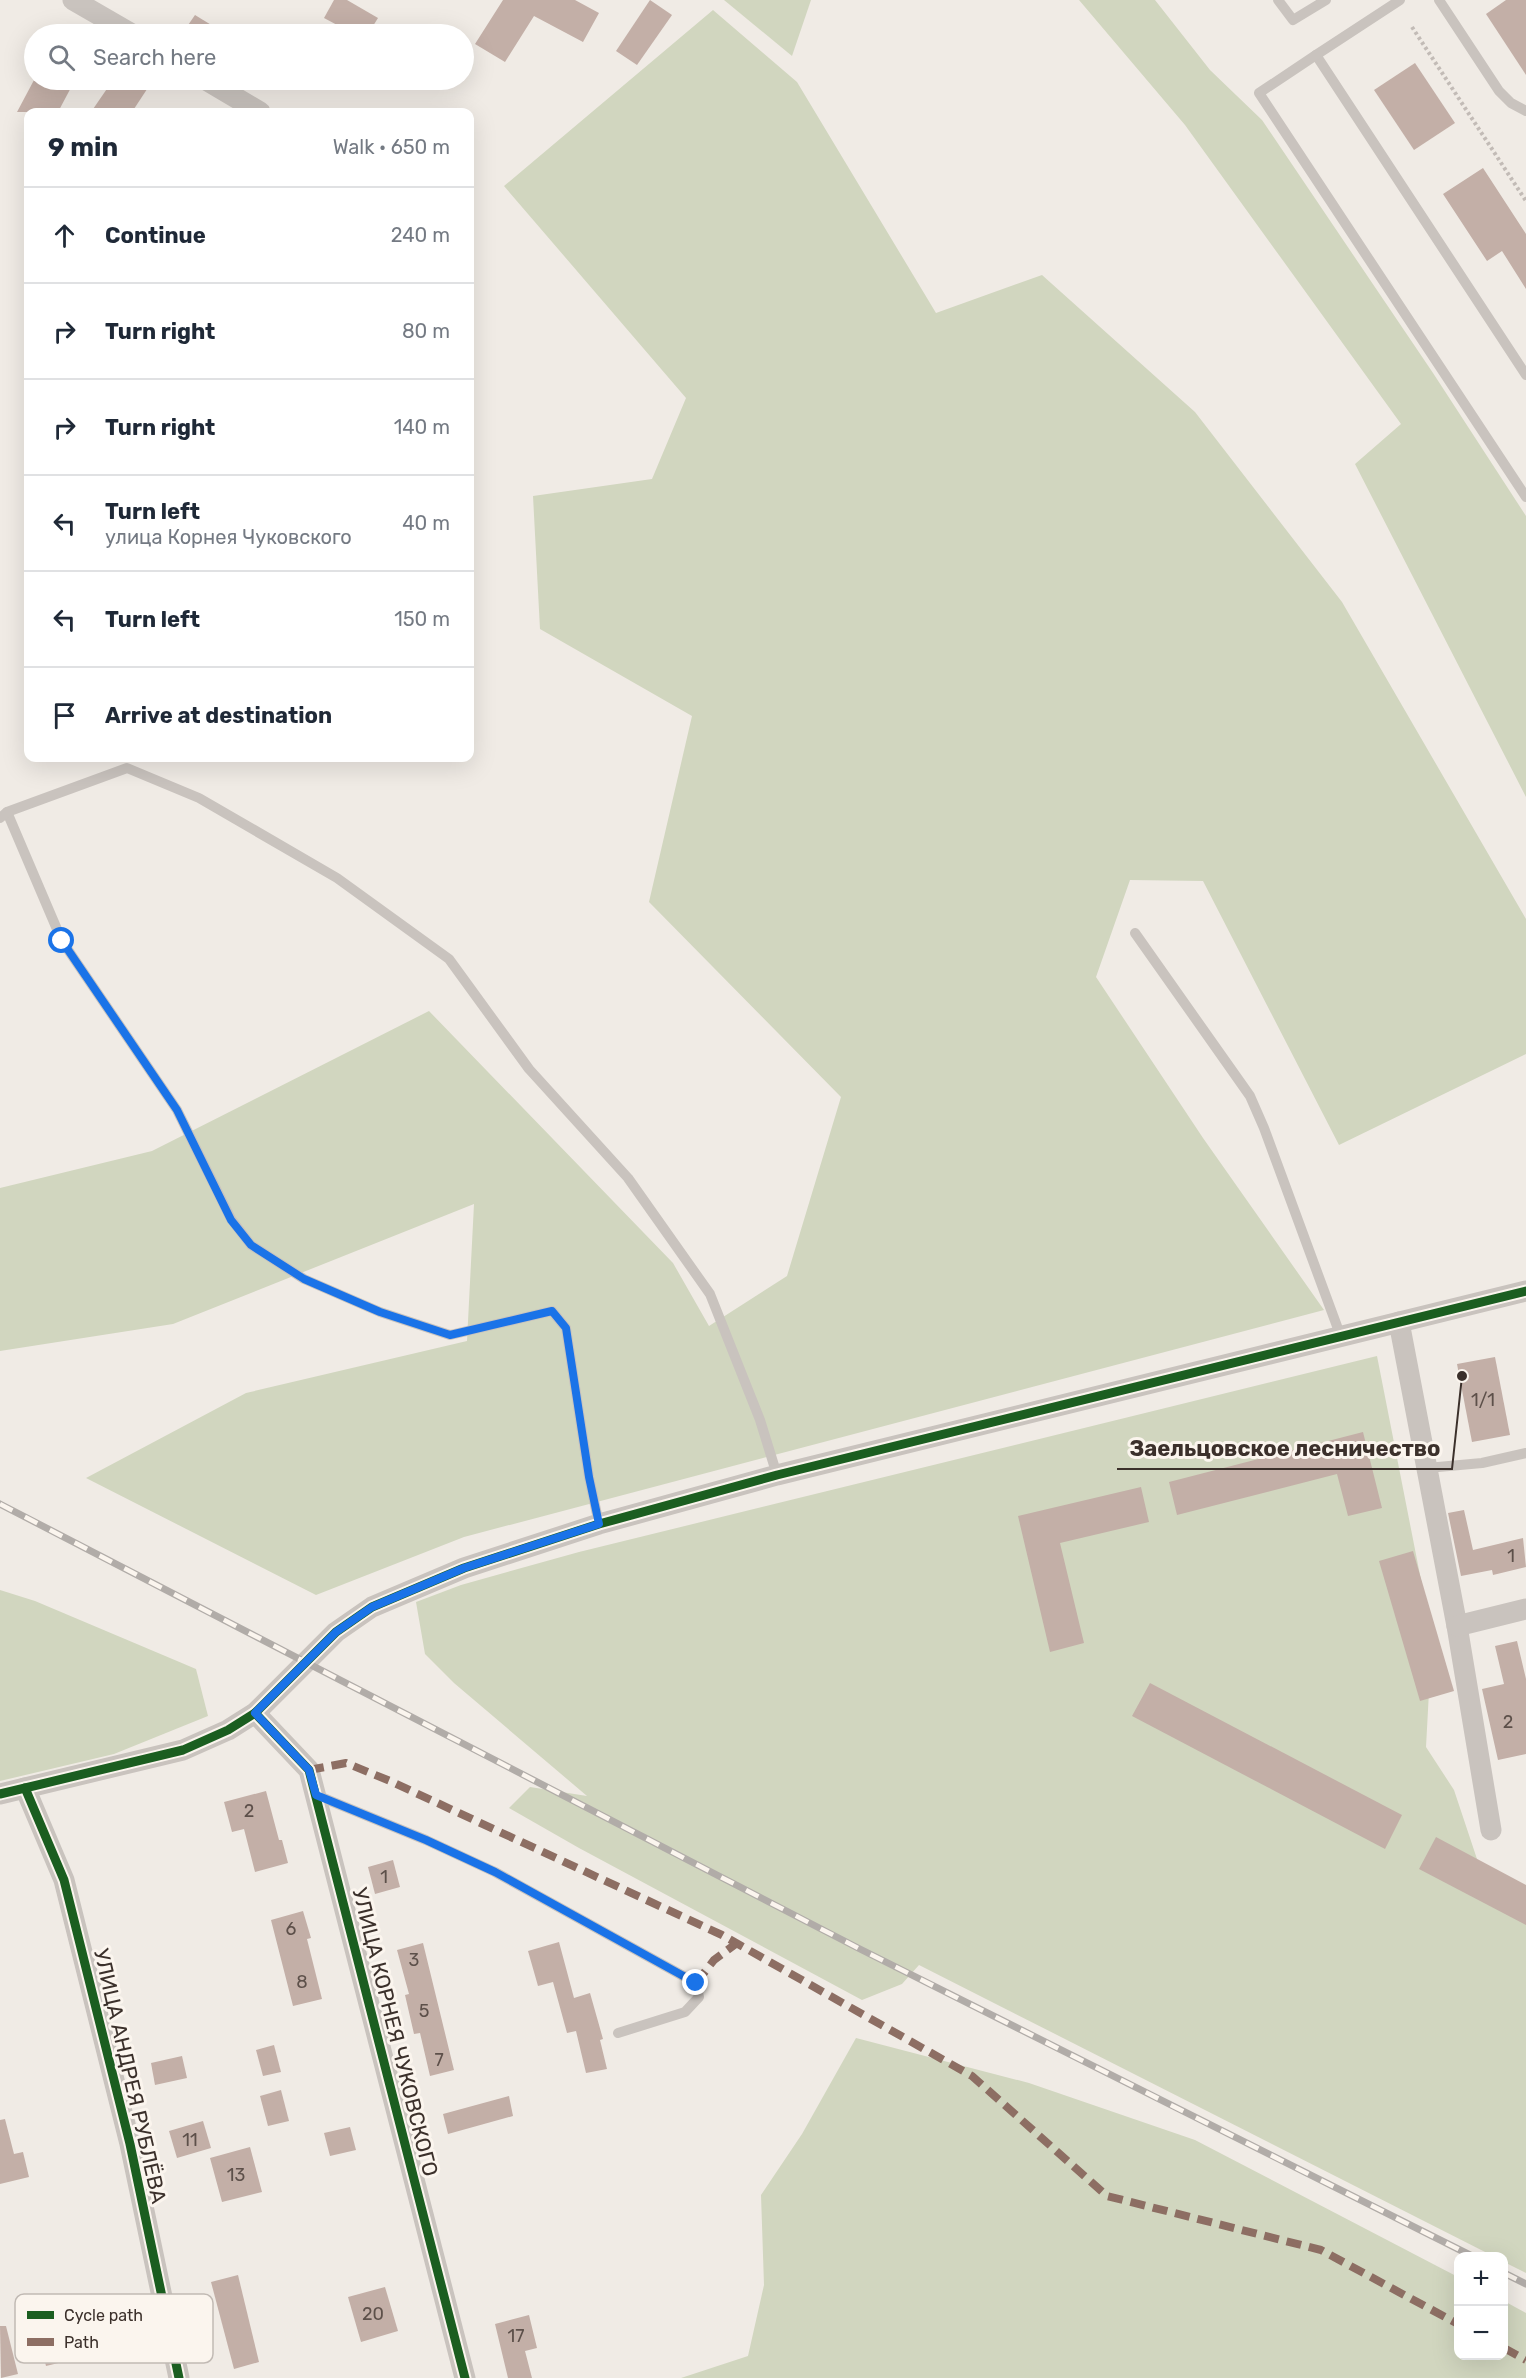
<!DOCTYPE html>
<meta charset="utf-8">
<style>
:root{--surface:#fff;--page:#f2f2f3;--text:#1f2937;--muted:#747a83;--line:#e0e1e3}
body{margin:0;font-family:Rubik,sans-serif;background:var(--page);color:var(--text)}
.controls{position:absolute;right:18px;bottom:18px;display:grid;overflow:hidden;border-radius:12px;box-shadow:0 6px 24px #0002}
.controls button{width:54px;height:54px;display:grid;place-items:center;padding:0;border:0;border-bottom:2px solid var(--line);background:var(--surface);color:var(--text);font:30px sans-serif}
.stop{position:absolute;width:18px;height:18px;margin:-14px;border:4px solid #1a73e8;border-radius:50%;background:#fff}
.stop.end{background:#1a73e8;border-color:#fff;box-shadow:0 2px 6px #0008}
.list{margin:0;padding:0;list-style:none}
h2{display:flex;justify-content:space-between;align-items:center;height:78px;margin:0;padding:0 24px;font-size:26px}
h2 small{font-size:20px;font-weight:400;color:var(--muted)}
.list li{display:grid;grid-template-columns:39px 1fr auto;gap:18px;align-items:center;box-sizing:border-box;height:96px;padding:0 24px;border-top:2px solid var(--line)}
.list b{display:block;font-size:22px;white-space:nowrap}
.list p{margin:0;font-size:20px;white-space:nowrap;color:var(--muted)}
.list em{font-size:20px;font-style:normal;color:var(--muted)}
.icon{flex:none;width:33px;height:33px;fill:none;stroke:currentColor;stroke-width:2;stroke-linecap:round;stroke-linejoin:round}
.map{position:relative;flex:none;width:1526px;height:2378px;overflow:hidden}
.search{position:absolute;background:var(--surface);box-shadow:0 6px 24px #0002;left:24px;top:24px;width:450px;height:66px;display:flex;align-items:center;gap:15px;box-sizing:border-box;padding:0 21px;border-radius:33px;color:var(--muted);font-size:22px}
.panel{position:absolute;background:var(--surface);box-shadow:0 6px 24px #0002;left:24px;top:108px;width:450px;height:654px;border-radius:12px}
.map>svg:first-child{display:block}
.green{fill:#d1d6bf}
.building{fill:#c3afa7}
.lines{fill:none;stroke-linecap:round;stroke-linejoin:round}
.path{stroke:#c2bbb6;stroke-width:4;stroke-dasharray:3 3;stroke-linecap:butt}
.lane{stroke:#c9c3be;stroke-width:10}
.street{stroke:#c9c3be;stroke-width:21}
.rail-casing{stroke:#b1aca8;stroke-width:7}
.rail{stroke:#fbf5ee;stroke-width:4.5;stroke-dasharray:14;stroke-linecap:butt}
.quiet{stroke:#8d6e63;stroke-width:8;stroke-dasharray:15 8;stroke-linecap:butt}
.cycleway-casing{stroke:#fbf5ee;stroke-width:13}
.cycleway{stroke:#1b5e20;stroke-width:9}
.route{stroke:#1a73e8;stroke-width:8}
.labels{text-anchor:middle;stroke-width:6;stroke-linejoin:round;paint-order:stroke}
.number-label{font-size:18px;fill:#5d504a}
.street-label{font-size:21px;fill:#3b302b;stroke:#fbf5ee}
.key{fill:#fbf5ee;stroke:#c1bab4;stroke-width:1.5}
.key-label{font-size:16px;fill:#3b302b}
.leader{fill:none;stroke:#3b302b;stroke-width:2}
.callout-dot{fill:#3b302b;stroke:#fbf5ee;stroke-width:2}
.callout-label{font-size:22px;text-anchor:middle;font-weight:bold;fill:#3b302b;stroke:#fbf5ee;stroke-width:6;stroke-linejoin:round;paint-order:stroke}
</style>
<div class="map">
<svg width="1526" height="2378" viewBox="0 0 1526 2378">
<rect width="100%" height="100%" fill="#f0ebe5"/>
<!-- green -->
<g class="green">
<path d="M724,0H811L792,56Z"/>
<path d="M1079,0H1155L1210,70L1262,120L1433,373L1526,516V797L1355,464L1401,424L1185,125Z"/>
<path d="M713,10L797,82L936,313L1042,275L1195,412L1342,602L1526,919V1054L1339,1145L1203,881L1130,880L1096,977L1203,1138L1324,1310L464,1537L316,1595L86,1478L246,1393L467,1341L474,1204L173,1324L0,1351V1188L152,1151L429,1011L673,1263L709,1326L787,1276L841,1097L649,902L692,716L540,629L533,496L652,479L686,398L504,186Z"/>
<path d="M1377,1356L1432,1636L1426,1747L1454,1790L1488,1892L1526,1898V2273L1504,2262V2256H1493L919,1965L902,1984L862,2000L579,1848L509,1808L530,1787L587,1796L454,1683L425,1654L416,1602L461,1585L579,1552Z"/>
<path d="M0,1590L35,1601L196,1669L208,1716L114,1754L0,1781Z"/>
<path d="M856,2038L1029,2083L1195,2140L1458,2277V2356H1504V2301L1526,2313V2378H681L748,2356L764,2285L761,2195L802,2134Z"/>
</g>
<!-- building -->
<g class="building">
<path d="M334,0H347L378,18L368,34H354L324,18Z"/>
<path d="M503,0H575L599,13L583,42L534,16L505,62L475,44Z"/>
<path d="M650,0L672,15L637,65L616,51Z"/>
<path d="M1506,0H1526V75L1486,14Z"/>
<path d="M195,15L226,34H182Z"/>
<path d="M1415,63L1455,123L1414,150L1374,90Z"/>
<path d="M34,80H75L58,112H17Z"/>
<path d="M113,80H153L132,112H91Z"/>
<path d="M1483,168L1526,234V289L1502,251L1487,261L1443,194Z"/>
<path d="M1495,1357L1510,1435L1472,1442L1457,1364Z"/>
<path d="M1363,1432L1382,1508L1348,1516L1337,1474L1177,1515L1169,1482Z"/>
<path d="M1141,1487L1149,1522L1060,1543L1084,1643L1050,1652L1018,1516Z"/>
<path d="M1464,1510L1473,1550L1523,1538L1526,1567L1493,1575L1492,1570L1461,1576L1448,1513Z"/>
<path d="M1413,1551L1454,1691L1420,1701L1379,1561Z"/>
<path d="M1517,1641L1526,1679V1754L1498,1760L1482,1689L1504,1684L1495,1646Z"/>
<path d="M1150,1683L1402,1815L1385,1849L1132,1716Z"/>
<path d="M266,1791L279,1840H282L288,1863L255,1872L244,1829L232,1832L224,1802Z"/>
<path d="M1436,1837L1526,1885V1925L1419,1869Z"/>
<path d="M393,1860L400,1887L375,1894L368,1867Z"/>
<path d="M303,1911L311,1938L307,1939L322,1999L293,2006L271,1920Z"/>
<path d="M559,1942L574,1998L590,1993L603,2039L600,2040L607,2069L586,2073L576,2031L567,2033L553,1982L538,1986L528,1951Z"/>
<path d="M423,1943L454,2070L430,2076L420,2033L414,2034L405,1995L409,1994L397,1950Z"/>
<path d="M274,2045L281,2072L263,2076L256,2050Z"/>
<path d="M182,2056L187,2078L155,2085L151,2063Z"/>
<path d="M281,2090L289,2121L268,2126L260,2096Z"/>
<path d="M509,2096L513,2116L448,2134L443,2114Z"/>
<path d="M5,2119L14,2154L23,2152L29,2177L0,2184V2120Z"/>
<path d="M203,2121L211,2148L177,2158L169,2131Z"/>
<path d="M350,2127L356,2150L330,2156L324,2133Z"/>
<path d="M250,2147L262,2192L222,2202L210,2158Z"/>
<path d="M238,2275L259,2362L234,2369L211,2282Z"/>
<path d="M385,2287L398,2331L361,2342L348,2297Z"/>
<path d="M529,2315L537,2348L525,2351L532,2378H508L495,2324Z"/>
<path d="M71,2324L79,2358L46,2366L37,2332Z"/>
<path d="M0,2326H6L18,2374L1,2378Z"/>
</g>
<g class="lines">
<!-- path -->
<path class="path" d="M1412,27L1526,201"/>
<!-- lane -->
<g class="lane">
<path d="M1278,0L1293,20L1326,0"/>
<path d="M1400,0L1316,55L1526,375"/>
<path d="M1439,0L1499,91L1511,103L1526,111"/>
<path d="M1316,55L1259,93L1526,497"/>
<path d="M7,812L62,941L177,1110L231,1219L251,1245L304,1279L380,1312L450,1335L552,1311L566,1328L589,1477L599,1524"/>
<path d="M0,818L7,812L127,768L199,798L337,878L449,959L529,1069L628,1178L710,1294L760,1420L777,1475"/>
<path d="M1135,933L1250,1096L1264,1128L1341,1337"/>
<path d="M1427,1468L1482,1463L1526,1453"/>
<path d="M316,1795L426,1840L495,1872L696,1983L699,1997L685,2012L618,2033"/>
</g>
<!-- street -->
<g class="street">
<path d="M73,0L132,34"/>
<path d="M206,80L260,112"/>
<path d="M1399,1322L1457,1626L1491,1830"/>
<path d="M1457,1626L1526,1609"/>
<path d="M255,1713L309,1770L465,2378"/>
<path d="M25,1788L64,1880L130,2144L179,2378"/>
<path d="M0,1794L183,1750L228,1730L255,1713L336,1632L372,1607L464,1568L599,1524L777,1475L1526,1291"/>
</g>
<!-- rail casing -->
<g class="rail-casing">
<g id="rail">
<path d="M0,1504L858,1948L1472,2256"/>
<path d="M1504,2273L1526,2284"/>
</g>
</g>
<!-- rail -->
<use href="#rail" class="rail"/>
<!-- quiet -->
<g class="quiet">
<path d="M309,1770L346,1763L390,1781L722,1935L972,2076L1107,2196L1321,2250L1458,2324"/>
<path d="M696,1983L714,1960L737,1943"/>
<path d="M1504,2348L1526,2360"/>
</g>
<!-- cycleway casing -->
<g class="cycleway-casing">
<g id="cycleway">
<path d="M255,1713L309,1770L465,2378"/>
<path d="M25,1788L64,1880L130,2144L179,2378"/>
<path d="M0,1794L183,1750L228,1730L255,1713L336,1632L372,1607L464,1568L599,1524L777,1475L1526,1291"/>
</g>
</g>
<!-- cycleway -->
<use href="#cycleway" class="cycleway"/>
</g>
<g class="lines">
<!-- route -->
<path class="route" d="M62,941L177,1110L231,1220L251,1245L304,1279L380,1312L450,1335L552,1311L566,1328L589,1477L599,1524L464,1568L372,1607L336,1632L255,1713L309,1770L316,1795L426,1840L495,1872L696,1983"/>
</g>
<g class="labels">
<!-- number labels -->
<g class="number-label">
<text x="1483" y="1406">1/1</text>
<text x="1511" y="1562">1</text>
<text x="1508" y="1728">2</text>
<text x="249" y="1817">2</text>
<text x="384" y="1883">1</text>
<text x="291" y="1935">6</text>
<text x="414" y="1966">3</text>
<text x="302" y="1988">8</text>
<text x="424" y="2017">5</text>
<text x="439" y="2066">7</text>
<text x="190" y="2146">11</text>
<text x="236" y="2181">13</text>
<text x="373" y="2320">20</text>
<text x="516" y="2342">17</text>
</g>
<!-- street labels -->
<g class="street-label">
<text transform="translate(395 2032) rotate(76)" y="7">УЛИЦА КОРНЕЯ ЧУКОВСКОГО</text>
<text transform="translate(130 2076) rotate(77)" y="7">УЛИЦА АНДРЕЯ РУБЛЁВА</text>
</g>
</g>
<!-- legend -->
<rect x="15" y="2294" width="198" height="69" rx="9" class="key"/>
<rect x="27" y="2311" width="27" height="8" fill="#1b5e20"/>
<rect x="27" y="2338" width="27" height="8" fill="#8d6e63"/>
<g class="key-label">
<text x="64" y="2321">Cycle path</text>
<text x="64" y="2348">Path</text>
</g>
<!-- callouts -->
<path class="leader" d="M1462 1376L1452 1469H1117"/>
<circle class="callout-dot" cx="1462" cy="1376" r="6"/>
<g class="callout-label">
<text x="1285" y="1456">Заельцовское лесничество</text>
</g>
</svg>
<div class="controls">
<button>+</button>
<button>−</button>
</div>
<div class="stop" style="left:62px;top:941px"></div>
<div class="stop end" style="left:696px;top:1983px"></div>
<div class="search"><svg class="icon" aria-label="search" viewBox="0 0 24 24"><circle cx="10" cy="10" r="6"/><path d="M15 15l6 6"/></svg>Search here</div>
<section class="panel">
<h2>9 min<small>Walk · 650 m</small></h2>
<ul class="list">
<li><svg class="icon" aria-label="ahead" viewBox="0 0 24 24"><path d="M12 20V5M6 11l6-6 6 6"/></svg><div><b>Continue</b></div><em>240 m</em></li>
<li><svg class="icon" aria-label="right" viewBox="0 0 24 24"><path d="M7 20v-9h11M14 6l5 5-5 5"/></svg><div><b>Turn right</b></div><em>80 m</em></li>
<li><svg class="icon" aria-label="right" viewBox="0 0 24 24"><path d="M7 20v-9h11M14 6l5 5-5 5"/></svg><div><b>Turn right</b></div><em>140 m</em></li>
<li><svg class="icon" aria-label="left" viewBox="0 0 24 24"><path d="M17 20v-9H6M10 6l-5 5 5 5"/></svg><div><b>Turn left</b><p>улица Корнея Чуковского</p></div><em>40 m</em></li>
<li><svg class="icon" aria-label="left" viewBox="0 0 24 24"><path d="M17 20v-9H6M10 6l-5 5 5 5"/></svg><div><b>Turn left</b></div><em>150 m</em></li>
<li><svg class="icon" aria-label="arrive" viewBox="0 0 24 24"><path d="M6 21V4h12l-3 4 3 4H6"/></svg><div><b>Arrive at destination</b></div></li>
</ul>
</section>
</div>
